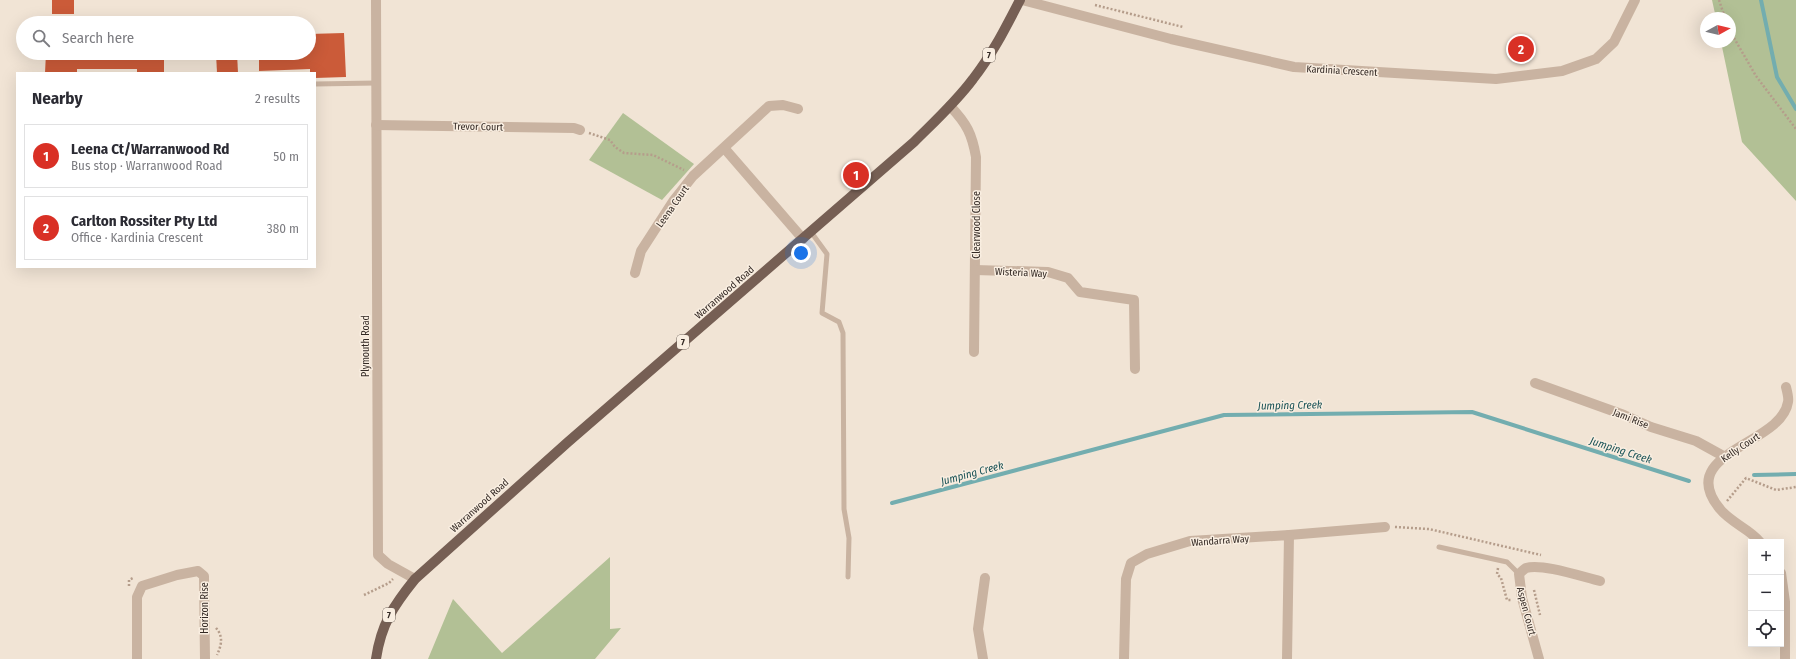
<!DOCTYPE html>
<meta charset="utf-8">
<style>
:root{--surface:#fff;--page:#f7f7f7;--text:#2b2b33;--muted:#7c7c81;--line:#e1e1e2;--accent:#d93025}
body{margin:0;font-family:"Fira Sans Condensed",sans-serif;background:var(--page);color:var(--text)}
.controls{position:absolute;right:12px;bottom:12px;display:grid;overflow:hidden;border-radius:0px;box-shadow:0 4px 16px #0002}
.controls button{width:36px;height:36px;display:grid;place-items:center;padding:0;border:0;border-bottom:1px solid var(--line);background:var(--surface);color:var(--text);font:20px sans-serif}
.compass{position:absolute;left:1700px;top:12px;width:36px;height:36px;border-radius:50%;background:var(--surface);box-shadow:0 4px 16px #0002;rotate:82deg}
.you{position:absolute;left:801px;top:253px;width:14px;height:14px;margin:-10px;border:3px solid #fff;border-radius:50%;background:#1a73e8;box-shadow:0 0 0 6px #1a73e833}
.badge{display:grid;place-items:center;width:26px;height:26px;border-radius:50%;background:var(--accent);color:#fff;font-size:13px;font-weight:700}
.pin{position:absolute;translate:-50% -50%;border:2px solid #fff;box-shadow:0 1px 4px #0006}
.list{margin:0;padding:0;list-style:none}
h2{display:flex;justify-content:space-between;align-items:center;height:52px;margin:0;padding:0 16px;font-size:17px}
h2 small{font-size:13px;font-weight:400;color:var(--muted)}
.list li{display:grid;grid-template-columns:26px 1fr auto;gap:12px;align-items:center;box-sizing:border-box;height:64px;margin:0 8px 8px;padding:0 8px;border:1px solid var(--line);border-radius:0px}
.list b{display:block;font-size:15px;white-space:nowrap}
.list p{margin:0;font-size:13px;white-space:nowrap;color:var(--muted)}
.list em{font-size:13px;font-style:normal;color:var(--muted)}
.icon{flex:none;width:22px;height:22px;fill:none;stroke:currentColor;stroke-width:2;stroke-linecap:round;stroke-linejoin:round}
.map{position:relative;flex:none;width:1796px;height:659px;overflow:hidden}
.search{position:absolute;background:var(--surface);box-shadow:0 4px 16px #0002;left:16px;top:16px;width:300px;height:44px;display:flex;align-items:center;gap:10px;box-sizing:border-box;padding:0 14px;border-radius:22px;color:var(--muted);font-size:15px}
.panel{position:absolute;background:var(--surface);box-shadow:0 4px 16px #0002;left:16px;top:72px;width:300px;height:196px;border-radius:0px}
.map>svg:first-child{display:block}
.green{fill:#b2c095}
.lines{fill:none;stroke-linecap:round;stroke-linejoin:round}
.stream{stroke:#73adaf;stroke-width:4}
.building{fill:#cb5b39}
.path{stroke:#b59d8b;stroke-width:2.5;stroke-dasharray:2 2;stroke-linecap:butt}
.lane{stroke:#c9b3a1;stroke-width:5}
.street{stroke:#c9b3a1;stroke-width:10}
.primary{stroke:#765f54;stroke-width:10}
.labels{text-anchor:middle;stroke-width:3;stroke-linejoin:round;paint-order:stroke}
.shield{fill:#f9eee1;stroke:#6e645d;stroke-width:1}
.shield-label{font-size:9px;font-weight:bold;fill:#332924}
.street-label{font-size:10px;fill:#332924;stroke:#f9eee1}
.water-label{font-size:11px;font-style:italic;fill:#195256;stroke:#f9eee1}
</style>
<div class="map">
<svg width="1796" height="659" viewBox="0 0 1796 659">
<rect width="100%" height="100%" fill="#f1e4d5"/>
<!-- green -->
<g class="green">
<path d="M1712,0H1796V201L1742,142L1721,42H1730V18H1716Z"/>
<path d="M623,113L694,164L662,200L589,160Z"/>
<path d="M610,557V629L621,628L595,659H428L453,599L502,653Z"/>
</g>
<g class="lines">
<!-- stream -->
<g class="stream">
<path d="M1761,0L1777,77L1796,109"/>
<path d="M1754,475L1796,474"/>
<path d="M892,503L1224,415L1472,412L1689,481"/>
</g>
</g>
<!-- building -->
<g class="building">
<rect x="52" y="0" width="22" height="14"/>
<path d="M344,33L346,77L315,78V73H310V69L259,71V53H309V34Z"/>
<path d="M46,53H164V73H137V69H77V73H45Z"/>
<path d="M216,53H237L238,73H217Z"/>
</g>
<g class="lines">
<!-- path -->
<g class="path">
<path d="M1719,0L1725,18"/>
<path d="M1095,5L1183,27"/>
<path d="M1730,31L1756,76L1796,129"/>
<path d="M589,133L610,140L615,147L624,153L653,155L684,170"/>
<path d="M1727,501L1746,478L1776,490L1796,487"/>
<path d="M1395,527L1429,529L1541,555"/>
<path d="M1498,568L1497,574L1501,578L1507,600H1511"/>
<path d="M129,586V580L133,578"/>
<path d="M1534,590L1540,615"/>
<path d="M364,595L389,583L393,579"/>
<path d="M216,628C224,637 221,646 217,655"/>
</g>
<!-- lane -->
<g class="lane">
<path d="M315,84L376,83"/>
<path d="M811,232L827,254L822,313L839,322L843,333L844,509L849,538L848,577"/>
<path d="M1439,547L1507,562L1519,574"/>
</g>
<!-- street -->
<g class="street">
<path d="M376,0L378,555L388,564L415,579"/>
<path d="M1022,0L1171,39L1294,67L1496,79L1562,71L1596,59L1614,42L1635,0"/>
<path d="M950,106C967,124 972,134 976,157L974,352"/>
<path d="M376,125L574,128L580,130"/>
<path d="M725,149L803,239"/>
<path d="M975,270L1048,272L1068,278L1080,292L1134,300L1135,369"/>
<path d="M635,273L641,251L674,200L693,176L769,106L783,105L798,109"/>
<path d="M1535,383L1624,415L1651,427L1696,441L1725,457"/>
<path d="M1289,535L1385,527"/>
<path d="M1760,542C1750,529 1731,523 1720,509C1673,452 1782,445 1788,402C1789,398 1787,391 1786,387"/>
<path d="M1781,573L1785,602V659"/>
<path d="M137,659V597L142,586L177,575L198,571L204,576L205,659"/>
<path d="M983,659L978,629L985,578"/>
<path d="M1124,659L1126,579L1131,563L1147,554L1190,541L1289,535L1287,659"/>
<path d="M1539,659L1522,598L1519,574C1521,572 1524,569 1526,568C1542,563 1583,577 1600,581"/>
</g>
<!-- primary -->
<path class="primary" d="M376,659C381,624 394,605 415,579L568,442L914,142C934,122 956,102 973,79C992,55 1006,27 1020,0"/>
</g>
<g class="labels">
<!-- shield labels -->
<g class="shield">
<rect x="983" y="48" width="12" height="14" rx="3"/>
<rect x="677" y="335" width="12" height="14" rx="3"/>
<rect x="383" y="608" width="12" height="14" rx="3"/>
</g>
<g class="shield-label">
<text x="989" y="58">7</text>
<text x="683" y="345">7</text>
<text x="389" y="618">7</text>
</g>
<!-- street labels -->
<g class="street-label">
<text transform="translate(1342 70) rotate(3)" y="4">Kardinia Crescent</text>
<text transform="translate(478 126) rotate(1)" y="4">Trevor Court</text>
<text transform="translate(672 206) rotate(-55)" y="4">Leena Court</text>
<text transform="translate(976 225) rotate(-90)" y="4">Clearwood Close</text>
<text transform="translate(1021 272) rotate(3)" y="4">Wisteria Way</text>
<text transform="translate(724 292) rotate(-41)" y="4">Warranwood Road</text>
<text transform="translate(365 346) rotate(-90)" y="4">Plymouth Road</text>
<text transform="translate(1631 418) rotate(22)" y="4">Jami Rise</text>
<text transform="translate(1740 447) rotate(-34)" y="4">Kelly Court</text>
<text transform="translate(479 505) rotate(-42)" y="4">Warranwood Road</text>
<text transform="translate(1220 540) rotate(-4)" y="4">Wandarra Way</text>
<text transform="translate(204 608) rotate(-90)" y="4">Horizon Rise</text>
<text transform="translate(1527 611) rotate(75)" y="4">Aspen Court</text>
</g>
<!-- water labels -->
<g class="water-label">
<text transform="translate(1290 405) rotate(-1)" y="4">Jumping Creek</text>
<text transform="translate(1621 450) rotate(18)" y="4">Jumping Creek</text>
<text transform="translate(972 473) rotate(-15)" y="4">Jumping Creek</text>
</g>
</g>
</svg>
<div class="controls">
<button>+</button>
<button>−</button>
<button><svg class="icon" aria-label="locate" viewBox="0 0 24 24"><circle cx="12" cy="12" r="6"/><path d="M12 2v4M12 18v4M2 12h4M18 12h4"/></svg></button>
</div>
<svg class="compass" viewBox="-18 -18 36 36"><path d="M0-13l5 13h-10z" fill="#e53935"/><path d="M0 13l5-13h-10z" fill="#7c7c81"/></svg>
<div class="you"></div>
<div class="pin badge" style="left:856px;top:175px">1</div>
<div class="pin badge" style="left:1521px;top:49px">2</div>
<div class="search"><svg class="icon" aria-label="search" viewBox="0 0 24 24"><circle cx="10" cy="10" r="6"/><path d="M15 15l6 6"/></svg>Search here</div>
<section class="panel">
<h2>Nearby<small>2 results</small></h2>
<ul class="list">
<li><span class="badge">1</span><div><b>Leena Ct/Warranwood Rd</b><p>Bus stop · Warranwood Road</p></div><em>50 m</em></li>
<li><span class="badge">2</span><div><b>Carlton Rossiter Pty Ltd</b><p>Office · Kardinia Crescent</p></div><em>380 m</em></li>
</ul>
</section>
</div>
